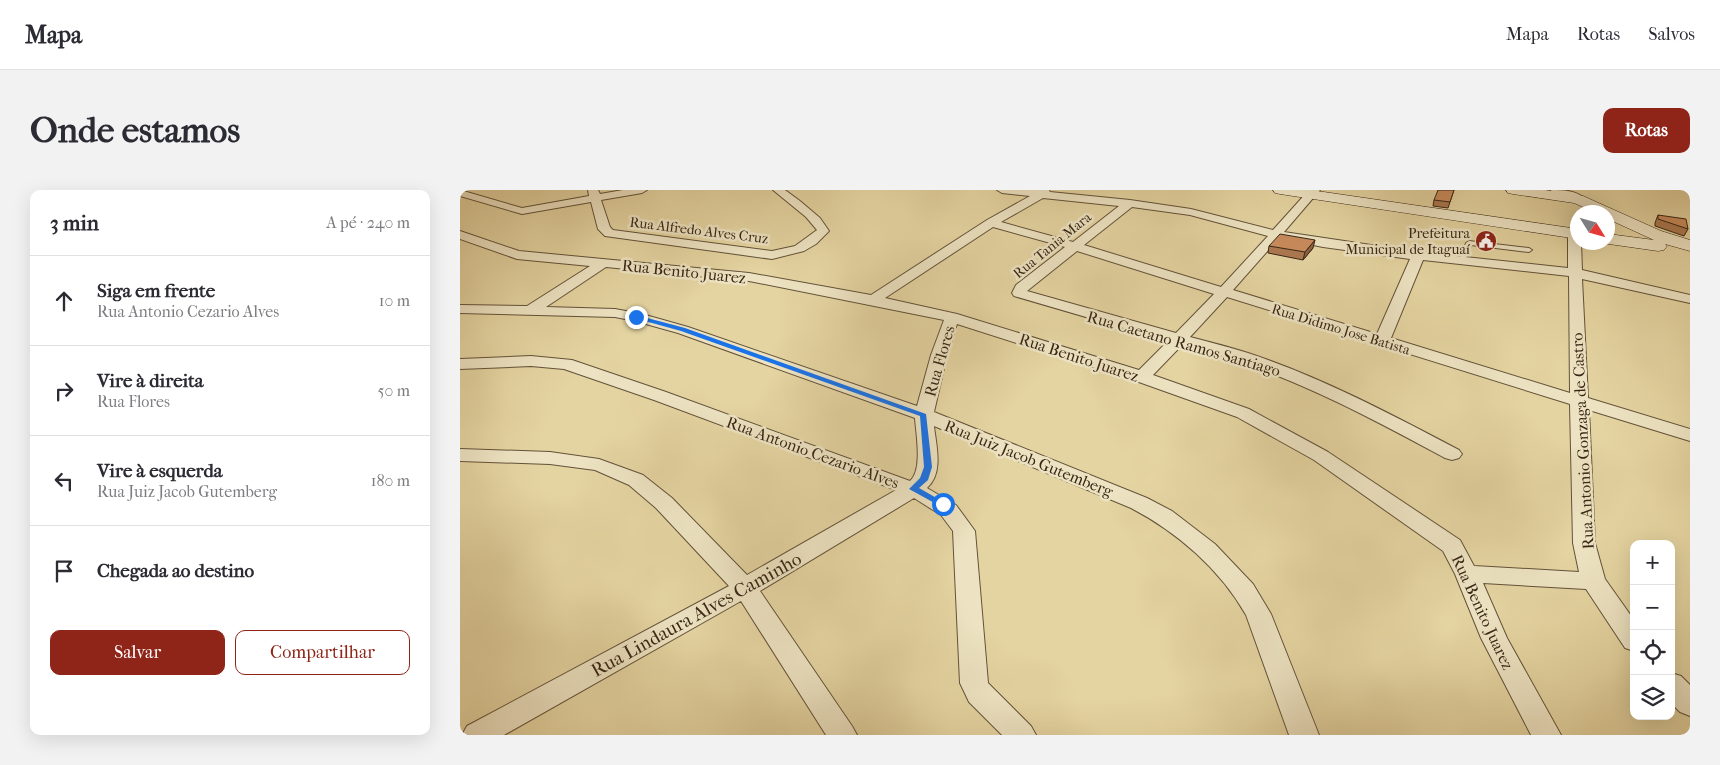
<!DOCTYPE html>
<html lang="pt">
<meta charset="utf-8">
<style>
:root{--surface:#fff;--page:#f2f2f3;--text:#2b2b33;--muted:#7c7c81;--line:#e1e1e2;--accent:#8f2418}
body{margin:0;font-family:"IM FELL French Canon",serif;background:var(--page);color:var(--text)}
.controls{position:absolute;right:15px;bottom:15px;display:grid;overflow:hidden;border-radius:10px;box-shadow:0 5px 20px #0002}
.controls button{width:45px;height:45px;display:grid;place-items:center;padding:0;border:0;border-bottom:1px solid var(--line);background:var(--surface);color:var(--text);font:25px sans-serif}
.compass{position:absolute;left:1110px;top:15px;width:45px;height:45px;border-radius:50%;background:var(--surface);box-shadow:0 5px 20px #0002;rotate:127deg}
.stop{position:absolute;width:15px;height:15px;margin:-11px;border:4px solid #1a73e8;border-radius:50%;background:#fff}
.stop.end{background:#1a73e8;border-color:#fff;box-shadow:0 1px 5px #0008}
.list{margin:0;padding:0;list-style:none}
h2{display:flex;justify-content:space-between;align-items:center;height:65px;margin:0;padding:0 20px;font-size:21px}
h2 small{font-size:16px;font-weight:400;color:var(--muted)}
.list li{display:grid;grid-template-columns:32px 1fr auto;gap:15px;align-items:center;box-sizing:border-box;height:90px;padding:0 20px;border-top:1px solid var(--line)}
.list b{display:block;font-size:19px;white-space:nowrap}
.list p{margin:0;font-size:16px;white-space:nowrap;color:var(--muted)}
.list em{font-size:16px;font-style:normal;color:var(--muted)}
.actions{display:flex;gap:10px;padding:15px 20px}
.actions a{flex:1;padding:11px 0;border:1px solid var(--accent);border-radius:10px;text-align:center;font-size:18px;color:var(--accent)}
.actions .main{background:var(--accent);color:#fff}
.icon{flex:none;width:28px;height:28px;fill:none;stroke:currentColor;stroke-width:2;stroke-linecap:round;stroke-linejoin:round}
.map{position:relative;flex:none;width:1230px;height:545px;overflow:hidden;border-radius:10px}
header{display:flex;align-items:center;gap:30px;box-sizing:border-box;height:70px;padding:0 25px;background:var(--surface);border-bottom:1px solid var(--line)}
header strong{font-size:24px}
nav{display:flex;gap:28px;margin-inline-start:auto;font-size:18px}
.intro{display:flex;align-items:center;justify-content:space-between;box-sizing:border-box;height:120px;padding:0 30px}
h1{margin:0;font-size:35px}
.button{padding:12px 22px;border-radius:10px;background:var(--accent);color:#fff;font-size:18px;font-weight:700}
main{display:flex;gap:30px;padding:0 30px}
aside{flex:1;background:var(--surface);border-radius:10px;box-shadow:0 5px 20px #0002}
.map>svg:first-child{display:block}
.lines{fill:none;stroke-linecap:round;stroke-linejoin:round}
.service-casing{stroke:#635239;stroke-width:2}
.minor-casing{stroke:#635239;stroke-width:2}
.tertiary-casing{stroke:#635239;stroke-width:2}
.secondary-casing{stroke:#382716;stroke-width:1}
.service{fill:#ede3c2;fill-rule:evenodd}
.minor{fill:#ede3c2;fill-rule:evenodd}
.tertiary{fill:#ede3c2;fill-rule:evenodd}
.secondary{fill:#ede3c2;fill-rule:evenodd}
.wall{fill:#ac784f;stroke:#382716}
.shaded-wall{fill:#8c6140;stroke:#382716}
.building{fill:#c88b5c;stroke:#382716}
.route{fill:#1a73e8}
.labels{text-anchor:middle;stroke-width:5;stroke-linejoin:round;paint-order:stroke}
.far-street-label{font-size:14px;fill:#382716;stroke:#ede3c2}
.far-poi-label{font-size:14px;fill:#382716;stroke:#ede3c2;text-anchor:end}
.street-label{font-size:16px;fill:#382716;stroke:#ede3c2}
.near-street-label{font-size:19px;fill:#382716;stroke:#ede3c2}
</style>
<header>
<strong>Mapa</strong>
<nav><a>Mapa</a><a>Rotas</a><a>Salvos</a></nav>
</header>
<div class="intro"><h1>Onde estamos</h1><a class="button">Rotas</a></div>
<main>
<aside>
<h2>3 min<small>A pé · 240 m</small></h2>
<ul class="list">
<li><svg class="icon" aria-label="ahead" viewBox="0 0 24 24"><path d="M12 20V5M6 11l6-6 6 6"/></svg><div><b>Siga em frente</b><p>Rua Antonio Cezario Alves</p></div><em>10 m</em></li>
<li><svg class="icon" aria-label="right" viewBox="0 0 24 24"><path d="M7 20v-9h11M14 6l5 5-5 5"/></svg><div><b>Vire à direita</b><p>Rua Flores</p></div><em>50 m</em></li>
<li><svg class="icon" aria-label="left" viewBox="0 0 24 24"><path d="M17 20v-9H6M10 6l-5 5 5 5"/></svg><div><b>Vire à esquerda</b><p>Rua Juiz Jacob Gutemberg</p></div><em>180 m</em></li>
<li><svg class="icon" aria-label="arrive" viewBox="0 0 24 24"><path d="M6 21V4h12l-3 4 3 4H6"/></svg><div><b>Chegada ao destino</b></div></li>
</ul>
<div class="actions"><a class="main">Salvar</a><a>Compartilhar</a></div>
</aside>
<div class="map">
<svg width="1230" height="545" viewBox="0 0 1230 545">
<rect width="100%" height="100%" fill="#e4d4a1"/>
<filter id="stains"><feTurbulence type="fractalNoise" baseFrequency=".004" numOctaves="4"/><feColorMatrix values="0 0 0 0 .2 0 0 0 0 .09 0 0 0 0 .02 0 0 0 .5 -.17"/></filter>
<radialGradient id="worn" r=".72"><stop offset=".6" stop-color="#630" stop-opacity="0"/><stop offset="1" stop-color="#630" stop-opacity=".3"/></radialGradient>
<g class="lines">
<!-- service casing -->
<g class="service-casing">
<path id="service" d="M1009,51L1069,58L1072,60L1069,62L1011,55L1005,71L1000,72L999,71L1006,53Z"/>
</g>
<!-- minor casing -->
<g class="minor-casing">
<g id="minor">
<path d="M0,0L62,18L129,6L128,0H138L140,4L163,0H187L182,3L141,10L150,37L153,40L312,61L335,56L357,40L346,27L313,0H325L340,11L360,28L369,41L356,54L344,61L312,69L145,46L138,39L131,12L62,24L0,6Z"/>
<path d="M537,0H589L590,2L670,10L731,19L813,40L849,0H860L824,42L958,62L1108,78V44L1114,40L1118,41V52H1121L1122,80L1230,105V113L1122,89L1128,208L1230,239V251L1129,220L1135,353L1145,389L1174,430V461L1165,458L1126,399L1023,393L1047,448L1101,545H1071L1021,448L995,384L983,361L854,270L777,227L676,191L497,134L487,165L474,222L687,308L712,321L755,354L793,394L811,424L859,545H829L786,425C760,379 717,342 671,318L474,236C476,255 484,283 467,298L496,315L515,341L528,493L571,536L576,545H542L509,512L500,493L493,341L481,325L454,308L300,401L392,536L397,545H366L281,411L44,545H2L7,536L269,396L196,318L169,295L135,280L90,274L0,271V259L90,262L139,269L183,285L212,308L287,385L436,300L194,210L104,179L71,176L0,179V169L71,166L112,170L206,202L450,291C463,280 456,244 455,228L218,143L175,131L155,127L0,123V115L67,116L130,76L57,69L0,49V41L59,61L289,83L411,105L527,30L570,6L542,3ZM583,8L659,16L613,52L541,32ZM672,17L730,25L808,46L761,97L624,55ZM533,37L605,57L556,95L552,103L554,106L708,151L679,180L497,124L425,108ZM819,48L863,57L950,69L917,144L773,100ZM617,61L754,104L716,143L567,101ZM963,70L1109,86L1110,203L931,148ZM146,77L289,91L484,130L471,165L457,216L228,137L182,124L155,119L86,117ZM767,107L1110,214L1113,353L1119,382L1014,376L1000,350L868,262L789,219L693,185L722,155C740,160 759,164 777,171C850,195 918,232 985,268L992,270L999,268L1002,264L999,260C931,224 861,187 788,163C769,157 749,152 730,147Z"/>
<path d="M1211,483L1221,486L1230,495V526L1220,522L1211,513Z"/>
</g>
</g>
<!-- tertiary casing -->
<g class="tertiary-casing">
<path id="tertiary" d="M1091,0C1103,0 1116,0 1125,9L1118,13L1092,3Z"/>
</g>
<!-- secondary casing -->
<g class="secondary-casing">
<g id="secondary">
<path d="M813,0H850L1118,39V49L820,4L815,3Z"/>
<path d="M1046,0H1085L1123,6L1201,41L1230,50V61L1205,54L1207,56L1204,60L1198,61L1142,53L1148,52V44L1194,50L1148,29V22H1134L1114,13L1053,4L1048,3Z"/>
</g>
</g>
<!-- service -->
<use href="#service" class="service"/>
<!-- minor -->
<use href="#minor" class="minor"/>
<!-- tertiary -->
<use href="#tertiary" class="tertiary"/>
<!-- secondary -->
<use href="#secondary" class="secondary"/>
</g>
<!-- wall -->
<g class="wall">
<path d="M994,0L988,18L973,16L974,10Z"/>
<path d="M1198,25L1228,39L1224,46L1195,36V33Z"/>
<path d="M809,56L853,58L843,70L808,63Z"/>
</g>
<!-- shaded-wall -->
<path class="shaded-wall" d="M855,50L853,58L843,70L845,62Z"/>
<!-- building -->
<g class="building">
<path d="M978,0H994L990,12L974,10Z"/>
<path d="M1198,25L1226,29L1228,39L1198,29Z"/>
<path d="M820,44L855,50L845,62L809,56Z"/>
</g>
<!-- route -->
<path class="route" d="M176,125L225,138L466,224L472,277L468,290L459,298L487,314L483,317L480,316L449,299L460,288L464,277L460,226L221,141L174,128Z"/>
<!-- icons -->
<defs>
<g id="civic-disc" transform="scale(1.125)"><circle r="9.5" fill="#8f2418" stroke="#ede3c2"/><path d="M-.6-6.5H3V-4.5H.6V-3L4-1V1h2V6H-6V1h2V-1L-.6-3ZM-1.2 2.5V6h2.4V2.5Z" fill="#fff"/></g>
</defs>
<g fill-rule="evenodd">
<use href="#civic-disc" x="1026" y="51"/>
</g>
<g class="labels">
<!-- far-street labels -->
<g class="far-street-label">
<text transform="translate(239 40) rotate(7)" y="5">Rua Alfredo Alves Cruz</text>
<text transform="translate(592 55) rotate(-39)" y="5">Rua Tania Mara</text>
<text transform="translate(881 139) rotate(17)" y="5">Rua Didimo Jose Batista</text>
</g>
<!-- far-poi labels -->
<g class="far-poi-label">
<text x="1010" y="48">Prefeitura<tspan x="1010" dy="16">Municipal de Itaguaí</tspan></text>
</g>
<!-- street labels -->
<g class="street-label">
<text transform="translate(224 81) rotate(6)" y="6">Rua Benito Juarez</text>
<text transform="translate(724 153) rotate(16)" y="6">Rua Caetano Ramos Santiago</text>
<text transform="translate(619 167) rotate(18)" y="6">Rua Benito Juarez</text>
<text transform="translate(479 171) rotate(-74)" y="6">Rua Flores</text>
<text transform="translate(1122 251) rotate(-93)" y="6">Rua Antonio Gonzaga de Castro</text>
<text transform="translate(353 262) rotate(20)" y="6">Rua Antonio Cezario Alves</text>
<text transform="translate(569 268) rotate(22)" y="6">Rua Juiz Jacob Gutemberg</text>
<text transform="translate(1023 422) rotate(65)" y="6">Rua Benito Juarez</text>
</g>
<!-- near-street labels -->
<g class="near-street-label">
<text transform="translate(236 424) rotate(-29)" y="7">Rua Lindaura Alves Caminho</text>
</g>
</g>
<rect width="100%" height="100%" filter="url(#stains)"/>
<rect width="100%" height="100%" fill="url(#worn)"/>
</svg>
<div class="controls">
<button>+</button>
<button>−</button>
<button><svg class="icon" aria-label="locate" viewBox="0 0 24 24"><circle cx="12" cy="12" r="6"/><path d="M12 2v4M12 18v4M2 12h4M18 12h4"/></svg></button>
<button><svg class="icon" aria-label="layers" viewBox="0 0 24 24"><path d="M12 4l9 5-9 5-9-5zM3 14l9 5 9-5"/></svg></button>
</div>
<svg class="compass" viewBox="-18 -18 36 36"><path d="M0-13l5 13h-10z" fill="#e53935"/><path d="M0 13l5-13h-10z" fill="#7c7c81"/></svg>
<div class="stop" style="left:483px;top:314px"></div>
<div class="stop end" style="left:176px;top:127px"></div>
</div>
</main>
